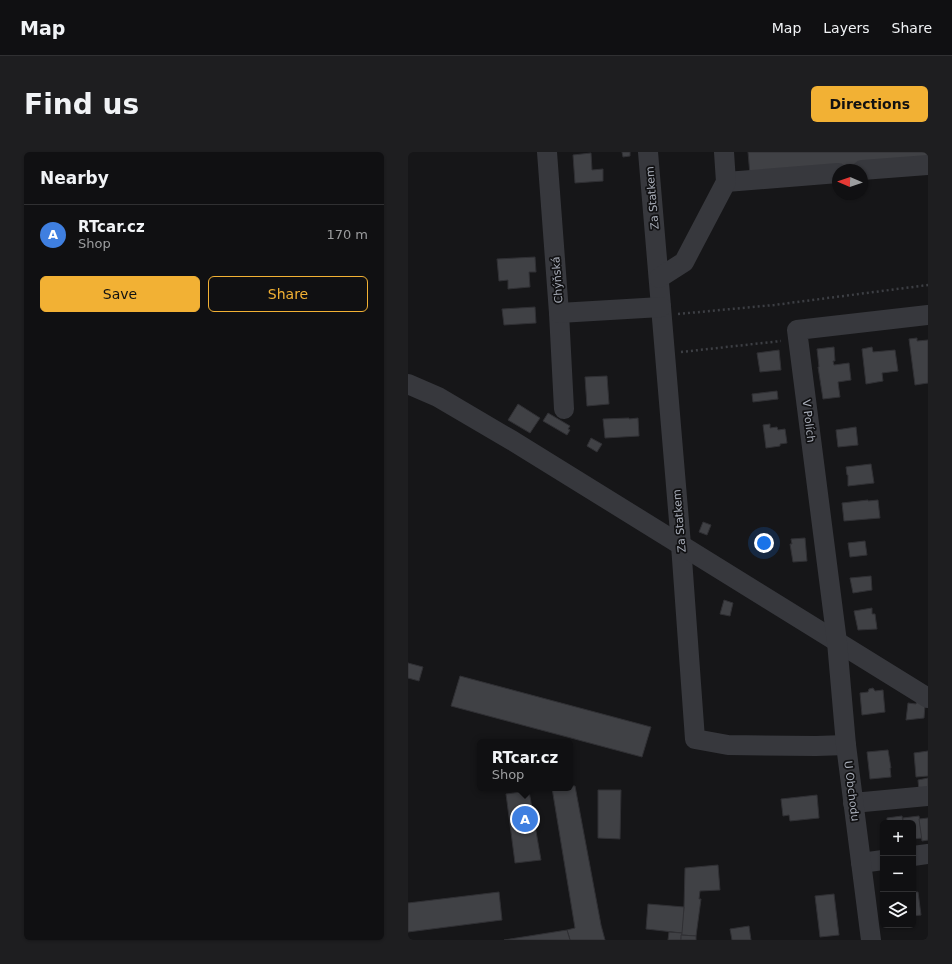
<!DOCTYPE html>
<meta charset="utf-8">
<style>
:root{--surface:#101012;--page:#1e1e20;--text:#f1f3f6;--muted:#9c9d9f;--line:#303032;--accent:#f2b134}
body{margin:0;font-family:"DejaVu Sans",sans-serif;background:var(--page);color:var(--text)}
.controls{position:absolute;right:12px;bottom:12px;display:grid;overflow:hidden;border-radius:6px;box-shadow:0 1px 3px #0004}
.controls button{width:36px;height:36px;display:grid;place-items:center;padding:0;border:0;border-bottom:1px solid var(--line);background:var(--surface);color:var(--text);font:20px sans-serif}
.compass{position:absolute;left:424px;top:12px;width:36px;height:36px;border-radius:50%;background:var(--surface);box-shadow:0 1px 3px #0004;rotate:272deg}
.you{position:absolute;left:356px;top:391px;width:14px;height:14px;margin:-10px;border:3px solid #fff;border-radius:50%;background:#1a73e8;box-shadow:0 0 0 6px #1a73e833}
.badge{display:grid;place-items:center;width:26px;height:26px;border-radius:50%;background:var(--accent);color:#fff;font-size:13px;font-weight:700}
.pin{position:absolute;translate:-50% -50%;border:2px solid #fff;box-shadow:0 1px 4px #0006}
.popup{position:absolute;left:69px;top:587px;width:96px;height:52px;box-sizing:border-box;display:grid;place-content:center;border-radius:6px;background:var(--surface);filter:drop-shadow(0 1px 3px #0005);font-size:13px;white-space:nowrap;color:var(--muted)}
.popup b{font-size:15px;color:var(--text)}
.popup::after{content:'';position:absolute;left:50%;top:100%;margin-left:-8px;border:8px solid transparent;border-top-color:var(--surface)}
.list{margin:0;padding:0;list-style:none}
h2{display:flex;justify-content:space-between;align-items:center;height:52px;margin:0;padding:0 16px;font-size:17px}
h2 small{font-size:13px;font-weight:400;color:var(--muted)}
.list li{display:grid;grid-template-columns:26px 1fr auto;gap:12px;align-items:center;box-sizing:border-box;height:60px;padding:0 16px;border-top:1px solid var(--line)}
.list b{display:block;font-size:15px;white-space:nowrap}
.list p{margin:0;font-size:13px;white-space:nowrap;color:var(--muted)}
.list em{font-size:13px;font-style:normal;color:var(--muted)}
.actions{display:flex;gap:8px;padding:12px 16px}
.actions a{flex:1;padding:9px 0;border:1px solid var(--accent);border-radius:6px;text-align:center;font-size:14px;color:var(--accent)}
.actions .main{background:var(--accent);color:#111}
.icon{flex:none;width:22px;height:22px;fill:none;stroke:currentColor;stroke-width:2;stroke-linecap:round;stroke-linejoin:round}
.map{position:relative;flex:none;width:520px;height:788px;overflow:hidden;border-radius:6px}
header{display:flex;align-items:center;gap:24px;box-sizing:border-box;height:56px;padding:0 20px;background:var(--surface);border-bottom:1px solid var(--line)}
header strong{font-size:19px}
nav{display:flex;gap:22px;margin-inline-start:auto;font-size:14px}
.intro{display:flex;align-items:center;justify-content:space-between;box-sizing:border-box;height:96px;padding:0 24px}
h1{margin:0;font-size:28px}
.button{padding:10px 18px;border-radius:6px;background:var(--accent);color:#111;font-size:14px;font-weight:700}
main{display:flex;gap:24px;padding:0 24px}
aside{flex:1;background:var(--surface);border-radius:6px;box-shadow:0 1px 3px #0004}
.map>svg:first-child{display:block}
.building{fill:#404145;stroke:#303034}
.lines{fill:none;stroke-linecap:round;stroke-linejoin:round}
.path{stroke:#3d3f44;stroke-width:2.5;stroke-dasharray:2 3;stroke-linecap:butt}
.minor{stroke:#37383d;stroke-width:20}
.labels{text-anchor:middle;stroke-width:3.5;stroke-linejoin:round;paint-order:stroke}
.street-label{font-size:11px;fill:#a8adb8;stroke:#111113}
</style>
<header>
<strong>Map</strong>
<nav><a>Map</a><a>Layers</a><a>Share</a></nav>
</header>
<div class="intro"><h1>Find us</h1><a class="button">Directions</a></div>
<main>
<aside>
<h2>Nearby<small></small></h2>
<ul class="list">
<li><span class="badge" style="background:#3f7fe0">A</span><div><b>RTcar.cz</b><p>Shop</p></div><em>170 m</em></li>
</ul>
<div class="actions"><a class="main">Save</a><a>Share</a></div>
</aside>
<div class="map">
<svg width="520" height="788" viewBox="0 0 520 788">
<rect width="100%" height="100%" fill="#161618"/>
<!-- building -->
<g class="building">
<path d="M214,0H222V4L215,5Z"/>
<path d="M340,0H520V8L342,23Z"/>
<path d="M183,1L184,18L195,17V29L167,31L165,3Z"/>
<path d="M127,105L128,120H121L122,135L100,137V128L91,129L89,107Z"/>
<path d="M127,155L128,171L96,173L94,157Z"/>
<path d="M509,186V189L520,188V231L507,233L501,187Z"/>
<path d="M426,195L427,209H425L426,213L441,211L443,228L430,230L432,245L415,247L410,215H411L409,197Z"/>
<path d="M464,195L465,200L487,198L490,219L474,221L475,229L458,232L454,197Z"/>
<path d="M371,198L373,218L352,220L349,201Z"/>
<path d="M199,224L201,252L179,254L177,225Z"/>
<path d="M369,239L370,247L345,250L344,242Z"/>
<path d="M110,252L132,266L122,281L100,268Z"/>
<path d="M140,261L162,274L160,277L162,278L159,283L135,269Z"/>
<path d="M221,266V267L230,266L231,284L197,286L195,267Z"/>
<path d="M362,272V276L369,275L370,278L377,277L379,291L372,292V294L358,296L355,273Z"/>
<path d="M448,275L450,293L430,295L428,278Z"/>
<path d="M183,286L194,292L189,300L179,294Z"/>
<path d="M463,312L466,331L440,334V323H439L438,315Z"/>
<path d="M460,348V349L470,348L472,366L436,369L434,351Z"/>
<path d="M295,370L303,373L299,383L291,380Z"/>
<path d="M397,386L399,409L385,410L382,392H384L383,387Z"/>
<path d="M457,389L459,403L442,405L440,391Z"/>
<path d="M463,424L464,438L445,441L442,426Z"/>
<path d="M316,448L325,451L322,464L312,462Z"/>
<path d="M464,456V462H467L469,477L450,478L446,459Z"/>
<path d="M0,511L15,515L11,529L0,526Z"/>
<path d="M52,524L243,575L234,605L43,554Z"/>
<path d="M465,536L467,539L475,538L477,560L454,563L452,541L460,540L461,537Z"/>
<path d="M509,547L517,553L516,566L498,568L500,551L508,552Z"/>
<path d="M480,598L483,616H482L483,625L462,627L459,600Z"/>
<path d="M520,599V624L508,625L506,601Z"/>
<path d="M520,626V638L511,639L510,628Z"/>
<path d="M162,634H167L193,773L197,788H162L159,778L167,776L144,636H162Z"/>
<path d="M190,638H213L212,687L190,686Z"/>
<path d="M121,639L133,708L107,711L98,642Z"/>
<path d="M409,643L411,666L382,669L381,663L375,664L373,647Z"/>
<path d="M494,664L495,671H479V666Z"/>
<path d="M511,664L514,686L505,687V671H495V666Z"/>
<path d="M520,666V688L514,689L511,667Z"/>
<path d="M310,713L312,738L292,739L291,747H293L288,784L273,783L276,755L277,716Z"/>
<path d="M91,740L94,768L0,780V751Z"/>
<path d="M505,740H510L513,763L505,764Z"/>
<path d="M426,742L431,783L412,785L407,744Z"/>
<path d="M240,752L276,755L274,781L238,777Z"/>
<path d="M341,774L343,788H324L322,777Z"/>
<path d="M159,778L162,788H96Z"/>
<path d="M261,780L274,781L273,788H260Z"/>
<path d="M273,783L288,784V788H273Z"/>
</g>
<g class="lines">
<!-- path -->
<g class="path">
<path d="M270,162L366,153L520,133"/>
<path d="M273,200L373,189"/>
</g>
<!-- minor -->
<g class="minor">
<path d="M139,0L151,161L156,257"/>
<path d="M240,0L273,393L287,587L320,593L408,594L438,593"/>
<path d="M454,18L520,13"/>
<path d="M318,30L430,21"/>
<path d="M251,126L276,110L318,30L316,0"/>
<path d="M151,161L253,155"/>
<path d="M0,232L30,245L105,289L520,546"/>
<path d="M445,651L520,644"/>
<path d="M505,704L520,702"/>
<path d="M453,711L475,708"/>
<path d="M463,788L438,593L429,490L389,178L520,163"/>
</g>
</g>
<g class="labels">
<!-- street labels -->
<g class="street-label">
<text transform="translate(244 46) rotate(-95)" y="4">Za Statkem</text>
<text transform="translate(149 128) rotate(-94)" y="4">Chýňská</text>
<text transform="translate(401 269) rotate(83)" y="4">V Polích</text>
<text transform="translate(271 369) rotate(-95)" y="4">Za Statkem</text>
<text transform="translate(444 639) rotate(83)" y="4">U Obchodu</text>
</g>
</g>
</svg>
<div class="controls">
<button>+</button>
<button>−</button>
<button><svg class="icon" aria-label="layers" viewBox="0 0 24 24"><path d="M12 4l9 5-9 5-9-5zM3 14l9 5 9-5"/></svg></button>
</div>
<svg class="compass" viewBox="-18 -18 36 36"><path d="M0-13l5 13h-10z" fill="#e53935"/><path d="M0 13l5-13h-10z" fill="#9c9d9f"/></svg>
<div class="you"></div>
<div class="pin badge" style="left:117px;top:667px;background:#3f7fe0">A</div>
<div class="popup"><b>RTcar.cz</b>Shop</div>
</div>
</main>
